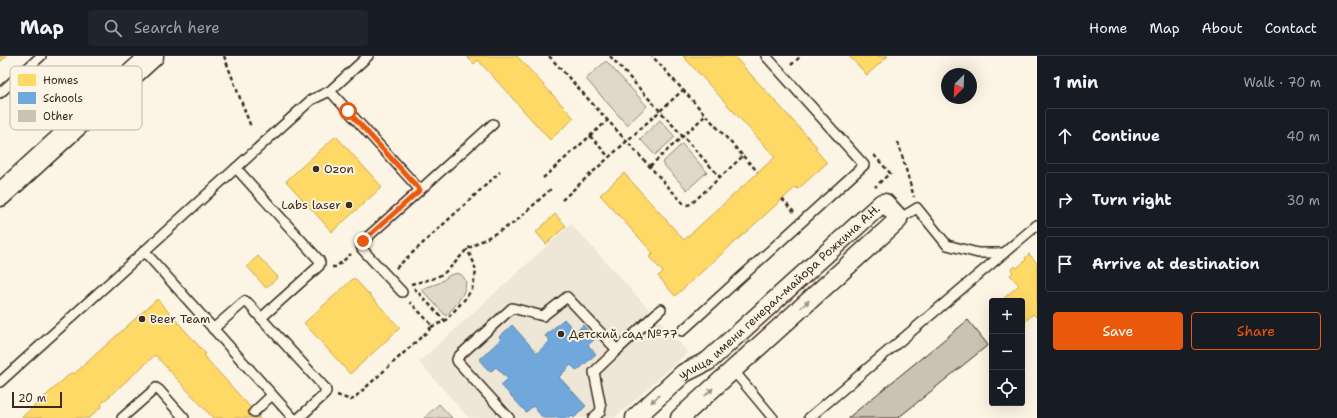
<!DOCTYPE html>
<meta charset="utf-8">
<style>
:root{--surface:#171b24;--page:#20242c;--text:#f1f3f6;--muted:#9ea1a6;--line:#363941;--accent:#ea580c}
body{margin:0;font-family:"Shantell Sans",sans-serif;background:var(--page);color:var(--text)}
.controls{position:absolute;right:12px;bottom:12px;display:grid;overflow:hidden;border-radius:4px;box-shadow:0 4px 16px #0002}
.controls button{width:36px;height:36px;display:grid;place-items:center;padding:0;border:0;border-bottom:1px solid var(--line);background:var(--surface);color:var(--text);font:20px sans-serif}
.compass{position:absolute;left:941px;top:12px;width:36px;height:36px;border-radius:50%;background:var(--surface);box-shadow:0 4px 16px #0002;rotate:204deg}
.scale{position:absolute;left:12px;bottom:10px;width:50px;box-sizing:border-box;padding-left:4px;border:2px solid #3b2a1e;border-top:0;font-size:11px;line-height:14px;white-space:nowrap;color:#3b2a1e;-webkit-text-stroke:3px #fcf5e5;paint-order:stroke}
.stop{position:absolute;width:12px;height:12px;margin:-9px;border:3px solid #ea580c;border-radius:50%;background:#fff}
.stop.end{background:#ea580c;border-color:#fff;box-shadow:0 1px 4px #0008}
.list{margin:0;padding:0;list-style:none}
h2{display:flex;justify-content:space-between;align-items:center;height:52px;margin:0;padding:0 16px;font-size:17px}
h2 small{font-size:13px;font-weight:400;color:var(--muted)}
.list li{display:grid;grid-template-columns:26px 1fr auto;gap:12px;align-items:center;box-sizing:border-box;height:56px;margin:0 8px 8px;padding:0 8px;border:1px solid var(--line);border-radius:4px}
.list b{display:block;font-size:15px;white-space:nowrap}
.list em{font-size:13px;font-style:normal;color:var(--muted)}
.actions{display:flex;gap:8px;padding:12px 16px}
.actions a{flex:1;padding:9px 0;border:1px solid var(--accent);border-radius:4px;text-align:center;font-size:14px;color:var(--accent)}
.actions .main{background:var(--accent);color:#fff}
.icon{flex:none;width:22px;height:22px;fill:none;stroke:currentColor;stroke-width:2;stroke-linecap:round;stroke-linejoin:round}
.map{position:relative;flex:none;width:1037px;height:362px;overflow:hidden}
header{display:flex;align-items:center;gap:24px;box-sizing:border-box;height:56px;padding:0 20px;background:var(--surface);border-bottom:1px solid var(--line)}
header strong{font-size:19px}
nav{display:flex;gap:22px;margin-inline-start:auto;font-size:14px}
.search{width:280px;height:36px;background:var(--page);display:flex;align-items:center;gap:10px;box-sizing:border-box;padding:0 14px;border-radius:4px;color:var(--muted);font-size:15px}
main{display:flex}
aside{flex:1;background:var(--surface)}
.map>svg:first-child{display:block}
.built{fill:#eee6d6}
.green{fill:#e0d8c8;stroke:#8e8173}
.homes{fill:#ffd966;stroke:#c4a450}
.schools{fill:#6fa8dc;stroke:#5f82a3}
.building{fill:#ccc2b3;stroke:#3b2a1e}
.lines{fill:none;stroke-linecap:round;stroke-linejoin:round}
.lane-casing{stroke:#3b2a1e;stroke-width:12}
.street-casing{stroke:#3b2a1e;stroke-width:21}
.secondary-casing{stroke:#3b2a1e;stroke-width:25}
.path{stroke:#3b2a1e;stroke-width:2.5;stroke-dasharray:4 3;stroke-linecap:butt}
.lane{stroke:#fcf5e5;stroke-width:9}
.street{stroke:#fcf5e5;stroke-width:18}
.secondary{stroke:#fcf5e5;stroke-width:22}
.oneway{fill:#9c9082}
.route{stroke:#ea580c;stroke-width:5}
.poi-dot{fill:#3b2a1e;stroke:#fcf5e5;stroke-width:1.5}
.labels{text-anchor:middle;stroke-width:4;stroke-linejoin:round;paint-order:stroke}
.poi-label{font-size:12px;fill:#3b2a1e;stroke:#fcf5e5;text-anchor:start}
.street-label{font-size:12px;fill:#3b2a1e;stroke:#fcf5e5}
.key{fill:#fcf5e5;stroke:#c2b8a9;stroke-width:1}
.key-label{font-size:11px;fill:#3b2a1e}
</style>
<header>
<strong>Map</strong>
<div class="search"><svg class="icon" aria-label="search" viewBox="0 0 24 24"><circle cx="10" cy="10" r="6"/><path d="M15 15l6 6"/></svg>Search here</div>
<nav><a>Home</a><a>Map</a><a>About</a><a>Contact</a></nav>
</header>
<main>
<div class="map">
<svg width="1037" height="362" viewBox="0 0 1037 362">
<rect width="100%" height="100%" fill="#fcf5e5"/>
<filter id="ink" filterUnits="userSpaceOnUse"><feTurbulence type="fractalNoise" baseFrequency=".025" numOctaves="2"/><feDisplacementMap in="SourceGraphic" scale="8" xChannelSelector="R" yChannelSelector="G"/><feConvolveMatrix kernelMatrix="1 2 1 2 8 2 1 2 1" color-interpolation-filters="sRGB"/></filter>
<g filter="url(#ink)">
<!-- built -->
<path class="built" d="M571,168L688,296L615,362H469L419,306Z"/>
<!-- green -->
<g class="green">
<path d="M606,5L647,50L627,69L586,23Z"/>
<path d="M660,64L675,81L655,99L640,83Z"/>
<path d="M682,88L707,116L687,134L662,107Z"/>
<path d="M458,217C478,226 454,251 446,260L421,233L439,227L450,219Z"/>
<path d="M439,348L452,362H424Z"/>
</g>
<!-- homes -->
<g class="homes">
<path d="M0,0H7L0,6Z"/>
<path d="M466,0H517L574,62L550,84L478,4L474,8Z"/>
<path d="M683,0H734L817,91L815,93L827,107L798,133L796,131L675,240L658,220L663,216L649,201L653,197L600,139L624,117L684,184L775,101Z"/>
<path d="M849,0H888L867,19Z"/>
<path d="M336,80L382,131L332,176L286,125Z"/>
<path d="M555,158L566,170L546,188L536,176Z"/>
<path d="M1029,198L1037,207V260L1036,261L1033,258L1026,265L1022,260V245H1003L1002,244L1019,229L1010,219L1013,216L1011,214L1015,210L1017,212L1026,204L1025,202Z"/>
<path d="M258,200L278,221L266,232L247,210Z"/>
<path d="M354,222L400,272L350,318L304,267Z"/>
<path d="M157,243L206,298L204,300L260,362H213L155,299L101,348L102,350L89,362H21L72,316L74,318Z"/>
</g>
<!-- schools -->
<path class="schools" d="M564,263L576,276L583,269L595,283L588,289L596,298L577,315L571,309L559,321L586,350L574,362L572,360L570,362H543L533,350L526,356L501,329L508,323L496,311L490,316L479,304L501,283L499,281L512,269L537,297L550,285L545,280Z"/>
<!-- building -->
<path class="building" d="M968,264L988,289L898,362H848Z"/>
<g class="lines">
<!-- lane casing -->
<g class="lane-casing">
<g id="lane">
<path d="M330,35L420,134L363,185L361,189L362,193L402,236"/>
<path d="M0,37L41,0"/>
<path d="M236,112L319,204L320,207L319,210L261,262L325,332L326,335L325,338L299,362"/>
<path d="M420,134L493,68"/>
<path d="M899,163L917,152L947,189L978,197H1004"/>
<path d="M144,195L293,362"/>
<path d="M213,273L245,245L248,247L261,262"/>
<path d="M682,275L864,109L766,0"/>
<path d="M617,294L661,253"/>
<path d="M733,314L773,362"/>
<path d="M0,326L311,44L330,35L368,0"/>
<path d="M254,356L272,339"/>
<path d="M122,362L156,332L159,334L184,362"/>
<path d="M509,362L458,306L457,304L458,301L512,252L543,260L567,241L617,294L594,316L601,351L600,356L593,362"/>
<path d="M809,362L1037,169"/>
</g>
</g>
<!-- street casing -->
<g class="street-casing">
<g id="street">
<path id="s1" d="M635,362L684,317L708,305L882,147H885L898,161V164L680,362"/>
</g>
</g>
<!-- secondary casing -->
<g class="secondary-casing">
<path id="secondary" d="M0,139L152,0"/>
</g>
<!-- path -->
<g class="path">
<path d="M224,0L251,71"/>
<path d="M549,0L683,147L687,149L691,148L743,100L652,0"/>
<path d="M610,0L720,121"/>
<path d="M791,9L801,0"/>
<path d="M590,80L609,101"/>
<path d="M898,86L914,141"/>
<path d="M874,99L890,117L875,131"/>
<path d="M743,100L758,116"/>
<path d="M650,110L706,59"/>
<path d="M543,122L608,64"/>
<path d="M782,143L794,156"/>
<path d="M562,144L683,34"/>
<path d="M332,211H336L351,198"/>
<path d="M396,212L500,116"/>
<path d="M411,228L432,223L443,218L453,209L467,193L514,167L552,132"/>
<path d="M414,232L445,265"/>
<path d="M431,271L445,265L465,243L472,233L476,216L474,207L467,193"/>
<path d="M337,339L351,344L353,343L429,274L431,271L430,267L410,246"/>
</g>
<!-- lane -->
<use href="#lane" class="lane"/>
<!-- street -->
<use href="#street" class="street"/>
<!-- secondary -->
<use href="#secondary" class="secondary"/>
</g>
<!-- one-way arrows -->
<defs><path id="oneway-solid" d="M-6-.8H1V-3.2L6.5 0L1 3.2V.8H-6Z"/></defs>
<g class="oneway">
<use href="#oneway-solid" transform="translate(805 248) rotate(-42)"/>
<use href="#oneway-solid" transform="translate(709 336) rotate(-43)"/>
<use href="#oneway-solid" transform="translate(655 343) rotate(138)"/>
</g>
</g>
<g class="lines" filter="url(#ink)">
<!-- route -->
<path class="route" d="M348,55L420,134L363,185"/>
</g>
<!-- markers -->
<g class="poi-dot">
<circle cx="316" cy="113" r="4"/>
<circle cx="349" cy="149" r="4"/>
<circle cx="142" cy="263" r="4"/>
<circle cx="561" cy="278" r="4"/>
</g>
<g class="labels">
<!-- poi labels -->
<g class="poi-label">
<text x="324" y="117">Ozon</text>
<text x="341" y="153" text-anchor="end">Labs laser</text>
<text x="150" y="267">Beer Team</text>
<text x="569" y="282">Детский сад №77</text>
</g>
<!-- street labels -->
<g class="street-label">
<text dy="4" stroke="none"><textPath href="#s1" startOffset="192">улица имени генерал-майора Рожкина А.Н.</textPath></text>
</g>
</g>
<!-- legend -->
<rect x="10" y="10" width="132" height="64" rx="6" class="key"/>
<rect x="18" y="18" width="18" height="12" fill="#ffd966"/>
<rect x="18" y="36" width="18" height="12" fill="#6fa8dc"/>
<rect x="18" y="54" width="18" height="12" fill="#ccc2b3"/>
<g class="key-label">
<text x="43" y="28">Homes</text>
<text x="43" y="46">Schools</text>
<text x="43" y="64">Other</text>
</g>
</svg>
<div class="controls">
<button>+</button>
<button>−</button>
<button><svg class="icon" aria-label="locate" viewBox="0 0 24 24"><circle cx="12" cy="12" r="6"/><path d="M12 2v4M12 18v4M2 12h4M18 12h4"/></svg></button>
</div>
<svg class="compass" viewBox="-18 -18 36 36"><path d="M0-13l5 13h-10z" fill="#e53935"/><path d="M0 13l5-13h-10z" fill="#9ea1a6"/></svg>
<div class="scale">20 m</div>
<div class="stop" style="left:348px;top:55px"></div>
<div class="stop end" style="left:363px;top:185px"></div>
</div>
<aside>
<h2>1 min<small>Walk · 70 m</small></h2>
<ul class="list">
<li><svg class="icon" aria-label="ahead" viewBox="0 0 24 24"><path d="M12 20V5M6 11l6-6 6 6"/></svg><div><b>Continue</b></div><em>40 m</em></li>
<li><svg class="icon" aria-label="right" viewBox="0 0 24 24"><path d="M7 20v-9h11M14 6l5 5-5 5"/></svg><div><b>Turn right</b></div><em>30 m</em></li>
<li><svg class="icon" aria-label="arrive" viewBox="0 0 24 24"><path d="M6 21V4h12l-3 4 3 4H6"/></svg><div><b>Arrive at destination</b></div></li>
</ul>
<div class="actions"><a class="main">Save</a><a>Share</a></div>
</aside>
</main>
